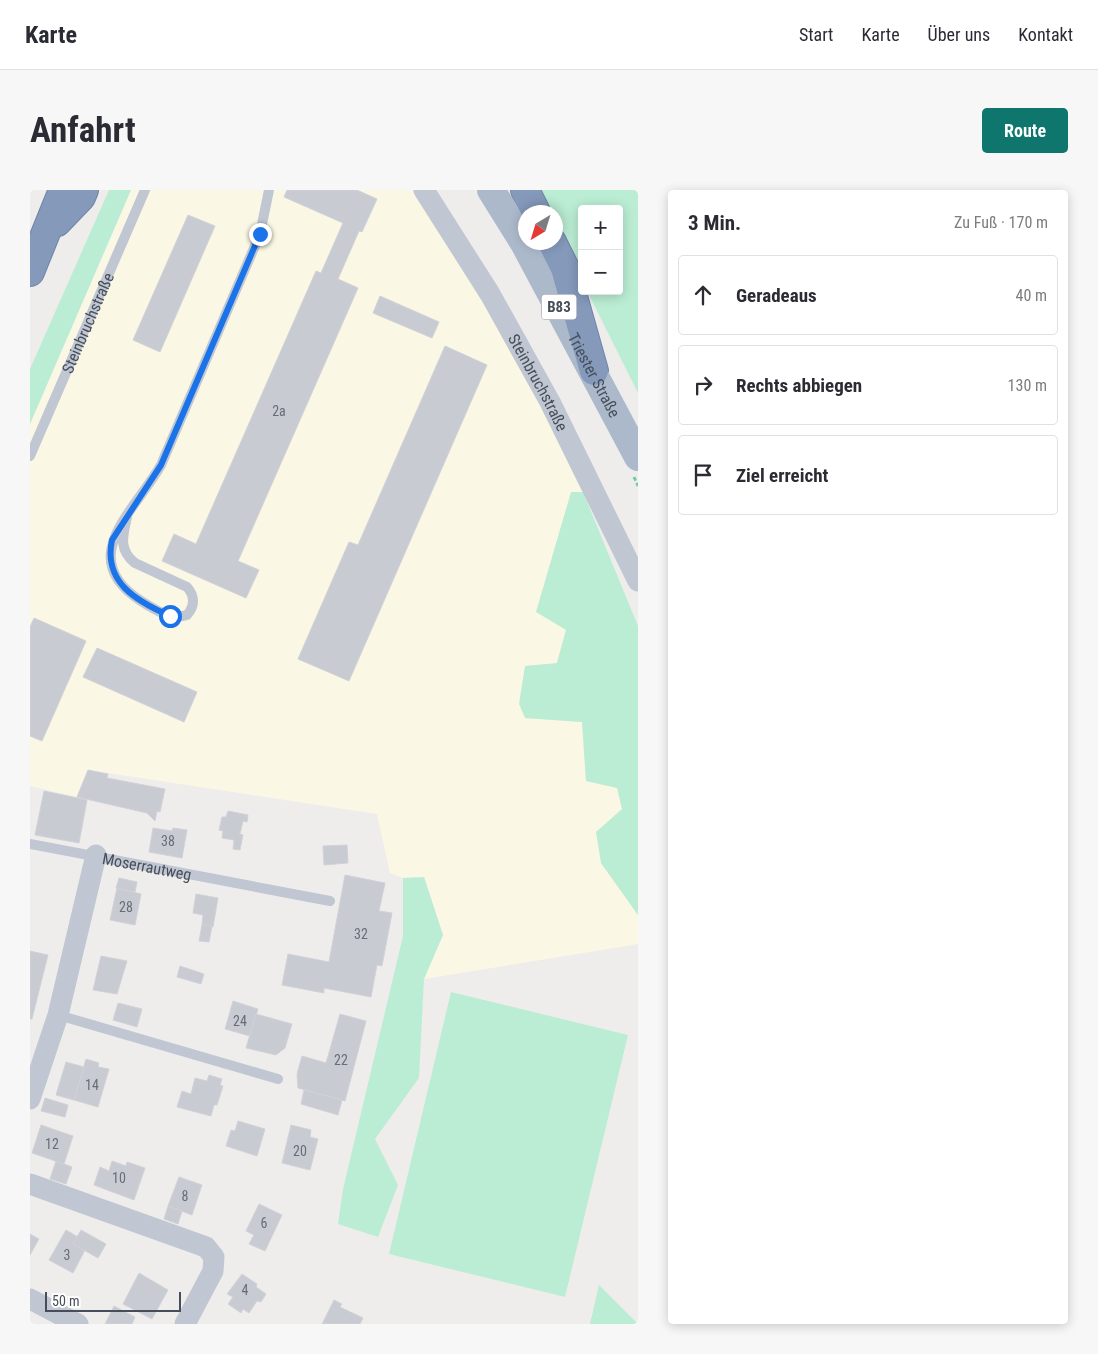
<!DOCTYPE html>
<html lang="de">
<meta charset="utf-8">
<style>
:root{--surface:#fff;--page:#f7f7f7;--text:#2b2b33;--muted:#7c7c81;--line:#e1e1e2;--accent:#0f766e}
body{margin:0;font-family:"Roboto Condensed",sans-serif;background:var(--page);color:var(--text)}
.controls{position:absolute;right:15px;top:15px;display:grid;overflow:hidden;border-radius:5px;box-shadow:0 2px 12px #0003}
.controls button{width:45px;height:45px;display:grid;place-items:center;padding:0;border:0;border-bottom:1px solid var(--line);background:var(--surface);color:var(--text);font:25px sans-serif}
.compass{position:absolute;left:488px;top:15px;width:45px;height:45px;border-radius:50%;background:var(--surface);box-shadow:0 2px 12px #0003;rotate:218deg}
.scale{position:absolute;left:15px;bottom:12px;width:136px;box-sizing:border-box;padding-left:5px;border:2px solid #454e59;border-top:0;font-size:14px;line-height:18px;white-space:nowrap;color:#454e59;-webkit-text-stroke:4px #fff;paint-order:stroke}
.stop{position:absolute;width:15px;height:15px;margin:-11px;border:4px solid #1a73e8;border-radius:50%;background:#fff}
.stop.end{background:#1a73e8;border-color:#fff;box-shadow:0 1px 5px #0008}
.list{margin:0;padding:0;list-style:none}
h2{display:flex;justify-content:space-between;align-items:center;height:65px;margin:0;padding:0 20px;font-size:21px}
h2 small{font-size:16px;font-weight:400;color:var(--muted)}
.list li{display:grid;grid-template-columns:32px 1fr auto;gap:15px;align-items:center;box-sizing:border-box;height:80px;margin:0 10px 10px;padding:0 10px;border:1px solid var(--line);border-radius:5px}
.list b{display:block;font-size:19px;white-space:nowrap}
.list em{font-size:16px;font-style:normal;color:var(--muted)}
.icon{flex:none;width:28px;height:28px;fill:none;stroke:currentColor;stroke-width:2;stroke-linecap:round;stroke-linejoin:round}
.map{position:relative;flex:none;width:608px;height:1134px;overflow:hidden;border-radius:5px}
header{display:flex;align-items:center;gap:30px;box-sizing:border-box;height:70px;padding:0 25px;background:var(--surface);border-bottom:1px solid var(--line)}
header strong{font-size:24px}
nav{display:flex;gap:28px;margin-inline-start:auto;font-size:18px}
.intro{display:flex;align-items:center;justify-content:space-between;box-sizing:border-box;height:120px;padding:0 30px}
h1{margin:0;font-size:35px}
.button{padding:12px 22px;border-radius:5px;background:var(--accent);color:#fff;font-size:18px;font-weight:700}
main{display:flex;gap:30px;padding:0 30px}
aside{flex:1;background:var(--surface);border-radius:5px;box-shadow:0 2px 12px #0003}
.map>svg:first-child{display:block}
.commercial{fill:#fbf7e5}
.green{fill:#bbedd4}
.building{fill:#c9cbd2;stroke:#d1d2d8}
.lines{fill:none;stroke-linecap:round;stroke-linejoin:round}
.highway-casing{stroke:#7084a7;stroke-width:30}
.path{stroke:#74caa9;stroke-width:3;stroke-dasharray:4 2.5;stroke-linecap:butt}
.lane{stroke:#c0c7d2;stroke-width:10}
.street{stroke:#c0c7d2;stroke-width:21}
.primary{stroke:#acb9cb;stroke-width:28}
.highway{stroke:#8599bb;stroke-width:28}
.route{stroke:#1a73e8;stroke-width:6}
.labels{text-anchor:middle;stroke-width:4;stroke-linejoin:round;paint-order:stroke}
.number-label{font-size:14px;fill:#666d77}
.shield{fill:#fff;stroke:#7d838b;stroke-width:1}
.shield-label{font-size:15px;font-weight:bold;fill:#454e59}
.street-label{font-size:16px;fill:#454e59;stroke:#fff}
</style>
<header>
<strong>Karte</strong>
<nav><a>Start</a><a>Karte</a><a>Über uns</a><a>Kontakt</a></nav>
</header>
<div class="intro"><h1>Anfahrt</h1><a class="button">Route</a></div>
<main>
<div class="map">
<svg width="608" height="1134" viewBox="0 0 608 1134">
<rect width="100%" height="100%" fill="#efedec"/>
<!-- commercial -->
<path class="commercial" d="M101,0H382L463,128L523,237L553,302L536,440L526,474L495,476V528L552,532L556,591L588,598L592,619L571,673L608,725V754L394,789L413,745L394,687L373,688L360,683L347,624L58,580L47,607L0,596V234Z"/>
<!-- green -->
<g class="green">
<path d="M79,0H101L0,234V179Z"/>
<path d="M506,0H608V203L557,101H589V19H552V90L526,38V22H518Z"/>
<path d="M541,302H553L608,436V725L571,673L566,642L592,619L587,598L556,591L552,532L495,528L489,514L495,476L527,473L536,440L506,422Z"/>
<path d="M394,687L413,745L394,789L389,888L345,949L368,995L348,1047L308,1034L313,999L373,746V688Z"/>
<path d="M421,802L598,845L535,1107L359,1064Z"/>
<path d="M569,1095L608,1134H560Z"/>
</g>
<!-- building -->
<g class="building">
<path d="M257,0H327L347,9L332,42L329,41L308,89L328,98L208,371L229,380L216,408L132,371L144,344L166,354L286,81L291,83L313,33L254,7Z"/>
<path d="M158,25L185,36L130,162L103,150Z"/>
<path d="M350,106L409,132L402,148L343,123Z"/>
<path d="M415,156L457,175L319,491L268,469L319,352L328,355Z"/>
<path d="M4,428L56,451L12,551L0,546V437Z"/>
<path d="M67,458L167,502L154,532L53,487Z"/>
<path d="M58,580L78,584L77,588L135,599L130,622L127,621L125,631L117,623L47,607Z"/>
<path d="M14,601L57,610L49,653L5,645Z"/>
<path d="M198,621L218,625L217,632L213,631L210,644L213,645L210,660L203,659L204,650L192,648L193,641L189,640L192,627H196Z"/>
<path d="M123,638L142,641L143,638L157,640L152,668L119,662Z"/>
<path d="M317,655L318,673L294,675L293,656Z"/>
<path d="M315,685L355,693L349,721L362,723L352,776L347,775L341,807L294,798V803L252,795L258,764L299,772Z"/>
<path d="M89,688L107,692L105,702L86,698Z"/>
<path d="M87,698L111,704L105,735L80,730Z"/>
<path d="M166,704L188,708L183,737L172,735L173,725L163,723Z"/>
<path d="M172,735L182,736L179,752L169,751Z"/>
<path d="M0,761L18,765L2,829H0Z"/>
<path d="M71,766L97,771L87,804L63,800Z"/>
<path d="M150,776L174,784L171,794L147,787Z"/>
<path d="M203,811L228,819L220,846L195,839Z"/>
<path d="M88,813L112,819L107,837L83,830Z"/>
<path d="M226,824L262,834L255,858L246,865L216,858Z"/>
<path d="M310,824L336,831L315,911L268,898L267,884L272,866L296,873Z"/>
<path d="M56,869L69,873L68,877L79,879L68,917L44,910Z"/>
<path d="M36,872L54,877L44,910L26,905Z"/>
<path d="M179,885L192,889L190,895L193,896L187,915H184L181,926L147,917L152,901L161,904L165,888L177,891Z"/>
<path d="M274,900L312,910L308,925L271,914Z"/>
<path d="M15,908L38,915L35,927L11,921Z"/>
<path d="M208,931L235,939L227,966L196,956L201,940L205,941Z"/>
<path d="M11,935L43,946L34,974L2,963Z"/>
<path d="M261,935L281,940L280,947L288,949L280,980L252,973Z"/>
<path d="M26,971L42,977L36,994L20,989Z"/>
<path d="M82,971L96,976L97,972L115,978L104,1010L64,995L70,977L79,981Z"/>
<path d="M149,987L172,995L162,1025L138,1016Z"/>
<path d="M229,1014L252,1025L235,1061L219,1054L224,1045L216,1041Z"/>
<path d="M138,1016L152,1021L148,1034L134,1029Z"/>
<path d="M36,1040L48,1047L43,1054L55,1060L43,1083L19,1070Z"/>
<path d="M51,1040L76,1054L68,1068L43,1054Z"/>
<path d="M0,1044L9,1049L0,1065Z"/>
<path d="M109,1083L138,1100L122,1129L93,1114Z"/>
<path d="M212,1084L227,1094L226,1097L236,1104L231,1112L227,1111L219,1123L213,1119L211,1123L198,1114L203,1107L197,1104Z"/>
<path d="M304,1110L312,1114L310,1117L333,1128L330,1134H292Z"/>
<path d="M84,1116L105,1127L102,1134H75Z"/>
</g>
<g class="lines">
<!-- highway casing -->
<g class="highway-casing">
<g id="highway">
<path d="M495,0L506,22"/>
<path d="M27,32L51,7L54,0"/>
<path d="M522,52L535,78L564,181"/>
<path d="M0,82L33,0"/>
</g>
</g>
<!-- path -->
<path class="path" d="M604,287L608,296"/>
<!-- lane -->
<g class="lane">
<path id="s1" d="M0,266L115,0"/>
<path d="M97,327C93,345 88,360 105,373L157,397C165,406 165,416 157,425C140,430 125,420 111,411C44,368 105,321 131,275L230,44L239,0"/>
<path id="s2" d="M0,654L300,711"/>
<path d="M28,825L248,889"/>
</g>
<!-- street -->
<g class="street">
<path id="s3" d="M394,0L460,104L520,212L608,391"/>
<path d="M0,909L28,825L66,665"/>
<path d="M0,994L176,1057L184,1067L183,1081L155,1134"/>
<path d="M0,1109L48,1134"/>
</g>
<!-- primary -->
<path class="primary" id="s4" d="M461,0L494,53L608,267"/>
<!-- highway -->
<use href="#highway" class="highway"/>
</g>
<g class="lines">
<!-- route -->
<path class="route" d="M140,426C106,411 73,392 82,350L131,275L230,44"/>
</g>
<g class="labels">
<!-- number labels -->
<g class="number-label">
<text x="249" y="226">2a</text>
<text x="138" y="656">38</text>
<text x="96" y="722">28</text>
<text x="331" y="749">32</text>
<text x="210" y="836">24</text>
<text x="311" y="875">22</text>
<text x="62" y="900">14</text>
<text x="22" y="959">12</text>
<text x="270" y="966">20</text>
<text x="89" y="993">10</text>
<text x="155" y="1011">8</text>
<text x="234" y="1038">6</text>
<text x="37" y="1070">3</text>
<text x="215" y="1105">4</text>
</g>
<!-- shield labels -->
<rect class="shield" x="511.5" y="104.5" width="35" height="25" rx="4"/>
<g class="shield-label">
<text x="529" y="122">B83</text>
</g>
<!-- street labels -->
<g class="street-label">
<text dy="6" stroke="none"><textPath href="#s1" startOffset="145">Steinbruchstraße</textPath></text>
<text dy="6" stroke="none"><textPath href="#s4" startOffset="212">Triester Straße</textPath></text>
<text dy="6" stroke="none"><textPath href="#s3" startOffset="224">Steinbruchstraße</textPath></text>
<text dy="6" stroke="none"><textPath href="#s2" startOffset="119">Moserrautweg</textPath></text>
</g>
</g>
</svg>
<div class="controls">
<button>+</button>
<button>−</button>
</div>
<svg class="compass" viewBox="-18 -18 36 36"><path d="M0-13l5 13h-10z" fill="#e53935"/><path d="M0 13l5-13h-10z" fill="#7c7c81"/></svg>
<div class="scale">50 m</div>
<div class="stop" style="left:140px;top:426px"></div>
<div class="stop end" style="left:230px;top:44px"></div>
</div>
<aside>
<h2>3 Min.<small>Zu Fuß · 170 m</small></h2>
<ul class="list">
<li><svg class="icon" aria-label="ahead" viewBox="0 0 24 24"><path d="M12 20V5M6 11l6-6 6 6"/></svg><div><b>Geradeaus</b></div><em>40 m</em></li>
<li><svg class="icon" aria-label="right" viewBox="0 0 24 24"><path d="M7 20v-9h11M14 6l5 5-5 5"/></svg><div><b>Rechts abbiegen</b></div><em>130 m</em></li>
<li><svg class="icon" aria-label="arrive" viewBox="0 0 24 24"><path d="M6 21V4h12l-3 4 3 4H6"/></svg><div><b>Ziel erreicht</b></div></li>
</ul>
</aside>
</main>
